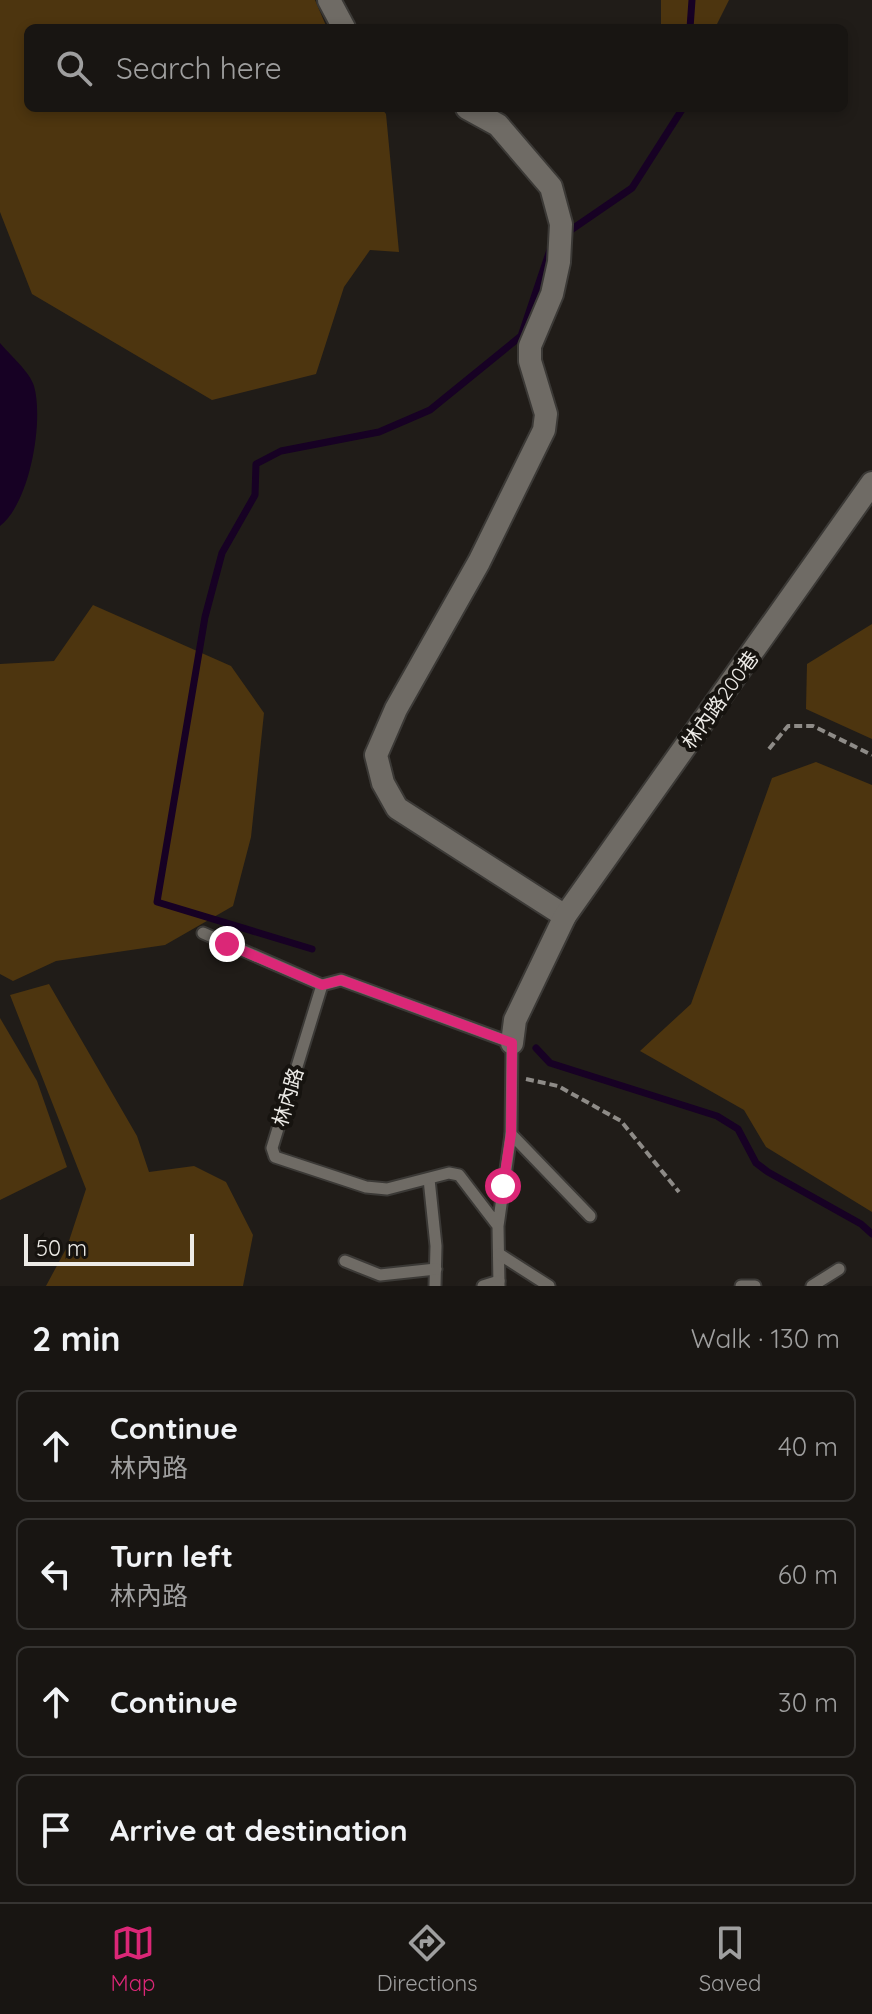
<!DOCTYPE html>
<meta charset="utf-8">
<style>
:root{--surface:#181512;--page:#211e1b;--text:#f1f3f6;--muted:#9f9f9f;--line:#363432;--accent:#db2777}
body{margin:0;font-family:Quicksand,"Noto Sans TC",sans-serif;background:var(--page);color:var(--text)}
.scale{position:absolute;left:24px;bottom:20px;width:170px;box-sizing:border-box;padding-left:8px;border:4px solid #edebe7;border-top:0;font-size:22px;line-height:28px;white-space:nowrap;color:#edebe7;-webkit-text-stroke:6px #16130f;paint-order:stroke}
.stop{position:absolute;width:24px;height:24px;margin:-18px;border:6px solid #db2777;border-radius:50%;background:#fff}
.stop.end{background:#db2777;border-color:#fff;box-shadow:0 2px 8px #0008}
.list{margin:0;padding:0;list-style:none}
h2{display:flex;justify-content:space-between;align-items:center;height:104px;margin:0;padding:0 32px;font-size:34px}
h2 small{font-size:26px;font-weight:400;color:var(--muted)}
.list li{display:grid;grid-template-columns:52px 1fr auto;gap:24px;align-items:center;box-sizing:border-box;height:112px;margin:0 16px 16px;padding:0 16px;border:2px solid var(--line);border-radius:12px}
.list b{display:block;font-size:30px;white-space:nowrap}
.list p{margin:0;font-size:26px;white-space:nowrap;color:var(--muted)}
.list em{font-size:26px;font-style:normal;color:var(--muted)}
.icon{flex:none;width:44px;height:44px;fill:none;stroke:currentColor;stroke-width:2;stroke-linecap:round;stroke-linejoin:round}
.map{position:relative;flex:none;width:872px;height:1286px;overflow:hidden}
.search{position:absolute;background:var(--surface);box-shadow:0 4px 12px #0003;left:24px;right:24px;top:24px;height:88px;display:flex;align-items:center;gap:20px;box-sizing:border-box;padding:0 28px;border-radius:12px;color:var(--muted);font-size:30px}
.sheet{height:616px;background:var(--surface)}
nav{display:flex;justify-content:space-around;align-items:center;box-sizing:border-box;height:112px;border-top:2px solid var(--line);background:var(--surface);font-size:22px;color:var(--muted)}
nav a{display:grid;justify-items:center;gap:4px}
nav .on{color:var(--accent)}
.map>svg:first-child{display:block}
.green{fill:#4d350f}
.water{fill:#170124}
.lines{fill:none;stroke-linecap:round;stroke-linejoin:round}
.stream{stroke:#170124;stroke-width:7}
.service-casing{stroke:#3b3936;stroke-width:15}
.minor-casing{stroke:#3b3936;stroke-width:26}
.path{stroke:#8e8b87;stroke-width:4;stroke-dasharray:8 4;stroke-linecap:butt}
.service{stroke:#6f6b65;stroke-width:11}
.minor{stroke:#6f6b65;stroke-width:22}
.route{stroke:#db2777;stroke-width:10}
.labels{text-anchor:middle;stroke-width:8;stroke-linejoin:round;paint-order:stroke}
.street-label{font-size:20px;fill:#edebe7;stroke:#16130f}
</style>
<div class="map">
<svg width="872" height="1286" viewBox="0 0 872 1286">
<rect width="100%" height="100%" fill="#201c18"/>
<!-- green -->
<g class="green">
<path d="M0,0H315L327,28H28V108H381L386,114L399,252L370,250L344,287L316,374L212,400L32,294L0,212Z"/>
<path d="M661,0H729L715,28H661Z"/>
<path d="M93,605L231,666L264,713L251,837L233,906L165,945L56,961L13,981L0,974V664L54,661Z"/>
<path d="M872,624V739L806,709L807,664Z"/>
<path d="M816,762L872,785V1212L766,1147L744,1110L640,1051L691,1004L772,778Z"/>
<path d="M49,984L137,1136L149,1172L194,1166L226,1182L253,1235L243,1286H46L67,1247L86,1189L10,995Z"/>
<path d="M0,1018L37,1081L67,1167L0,1200Z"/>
</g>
<!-- water -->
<path class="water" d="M0,343C10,355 30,372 34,386C44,421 30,503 0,526Z"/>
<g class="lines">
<!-- stream -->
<g class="stream">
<path d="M690,28L692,0"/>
<path d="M565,234L632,188L683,108"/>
<path d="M312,949L157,902L205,617L222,553L255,495L256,464L281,451L379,432L430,410L521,336L551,247"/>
<path d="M536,1048L550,1063L717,1116L738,1129L756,1163L768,1172L861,1224L872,1234"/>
</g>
<!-- service casing -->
<g class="service-casing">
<g id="service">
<path d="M203,933L322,985"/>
<path d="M511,1134L590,1216"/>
<path d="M429,1179L436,1246L435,1286"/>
<path d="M498,1226L459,1175L449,1173L387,1189L366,1187L275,1157L272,1148L322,985L341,980L512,1043L511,1134L498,1226L499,1286"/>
<path d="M499,1254L549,1286"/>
<path d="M345,1261L380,1275L436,1269"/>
<path d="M483,1286L499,1281"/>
<path d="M741,1286H755"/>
<path d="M812,1286L839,1269"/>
</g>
</g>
<!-- minor casing -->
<g class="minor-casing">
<g id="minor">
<path d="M329,0L344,28"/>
<path d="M467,108L498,125L551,187L561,224L559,262L552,294L530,346V361L546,414L544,430L479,562L396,709L376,755L383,783L397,808L565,916"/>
<path d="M512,1043L515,1020L565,916L872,483"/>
</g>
</g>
<!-- path -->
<g class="path">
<path d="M769,749L788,726H813L872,755"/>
<path d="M526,1079L558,1086L621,1121L679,1192"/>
</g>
<!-- service -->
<use href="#service" class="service"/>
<!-- minor -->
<use href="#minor" class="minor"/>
</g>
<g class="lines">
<!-- route -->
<path class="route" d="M227,944L322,985L341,980L512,1043L511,1134L503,1186"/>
</g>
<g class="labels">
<!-- street labels -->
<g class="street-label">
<text transform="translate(720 700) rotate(-54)" y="7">林內路200巷</text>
<text transform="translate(288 1097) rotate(-73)" y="7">林內路</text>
</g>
</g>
</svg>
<div class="scale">50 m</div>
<div class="stop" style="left:503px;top:1186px"></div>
<div class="stop end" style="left:227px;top:944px"></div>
<div class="search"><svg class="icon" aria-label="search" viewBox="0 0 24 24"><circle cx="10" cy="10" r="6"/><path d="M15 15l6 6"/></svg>Search here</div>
</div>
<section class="sheet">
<h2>2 min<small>Walk · 130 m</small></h2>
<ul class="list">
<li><svg class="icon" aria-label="ahead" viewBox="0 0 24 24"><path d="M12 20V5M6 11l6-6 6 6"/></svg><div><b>Continue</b><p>林內路</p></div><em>40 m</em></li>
<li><svg class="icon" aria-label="left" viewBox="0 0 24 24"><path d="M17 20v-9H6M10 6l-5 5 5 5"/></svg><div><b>Turn left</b><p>林內路</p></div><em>60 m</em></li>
<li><svg class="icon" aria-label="ahead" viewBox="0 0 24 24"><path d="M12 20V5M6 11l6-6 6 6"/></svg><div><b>Continue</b></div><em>30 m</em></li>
<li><svg class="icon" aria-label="arrive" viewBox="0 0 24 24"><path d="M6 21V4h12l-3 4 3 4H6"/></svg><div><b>Arrive at destination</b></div></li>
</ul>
</section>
<nav>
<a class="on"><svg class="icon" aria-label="map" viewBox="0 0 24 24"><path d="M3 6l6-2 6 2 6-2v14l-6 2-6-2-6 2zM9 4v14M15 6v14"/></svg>Map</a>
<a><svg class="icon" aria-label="directions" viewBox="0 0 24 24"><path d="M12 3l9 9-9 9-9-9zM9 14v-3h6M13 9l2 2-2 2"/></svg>Directions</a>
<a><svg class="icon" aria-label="saved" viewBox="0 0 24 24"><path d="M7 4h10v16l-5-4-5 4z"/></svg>Saved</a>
</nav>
